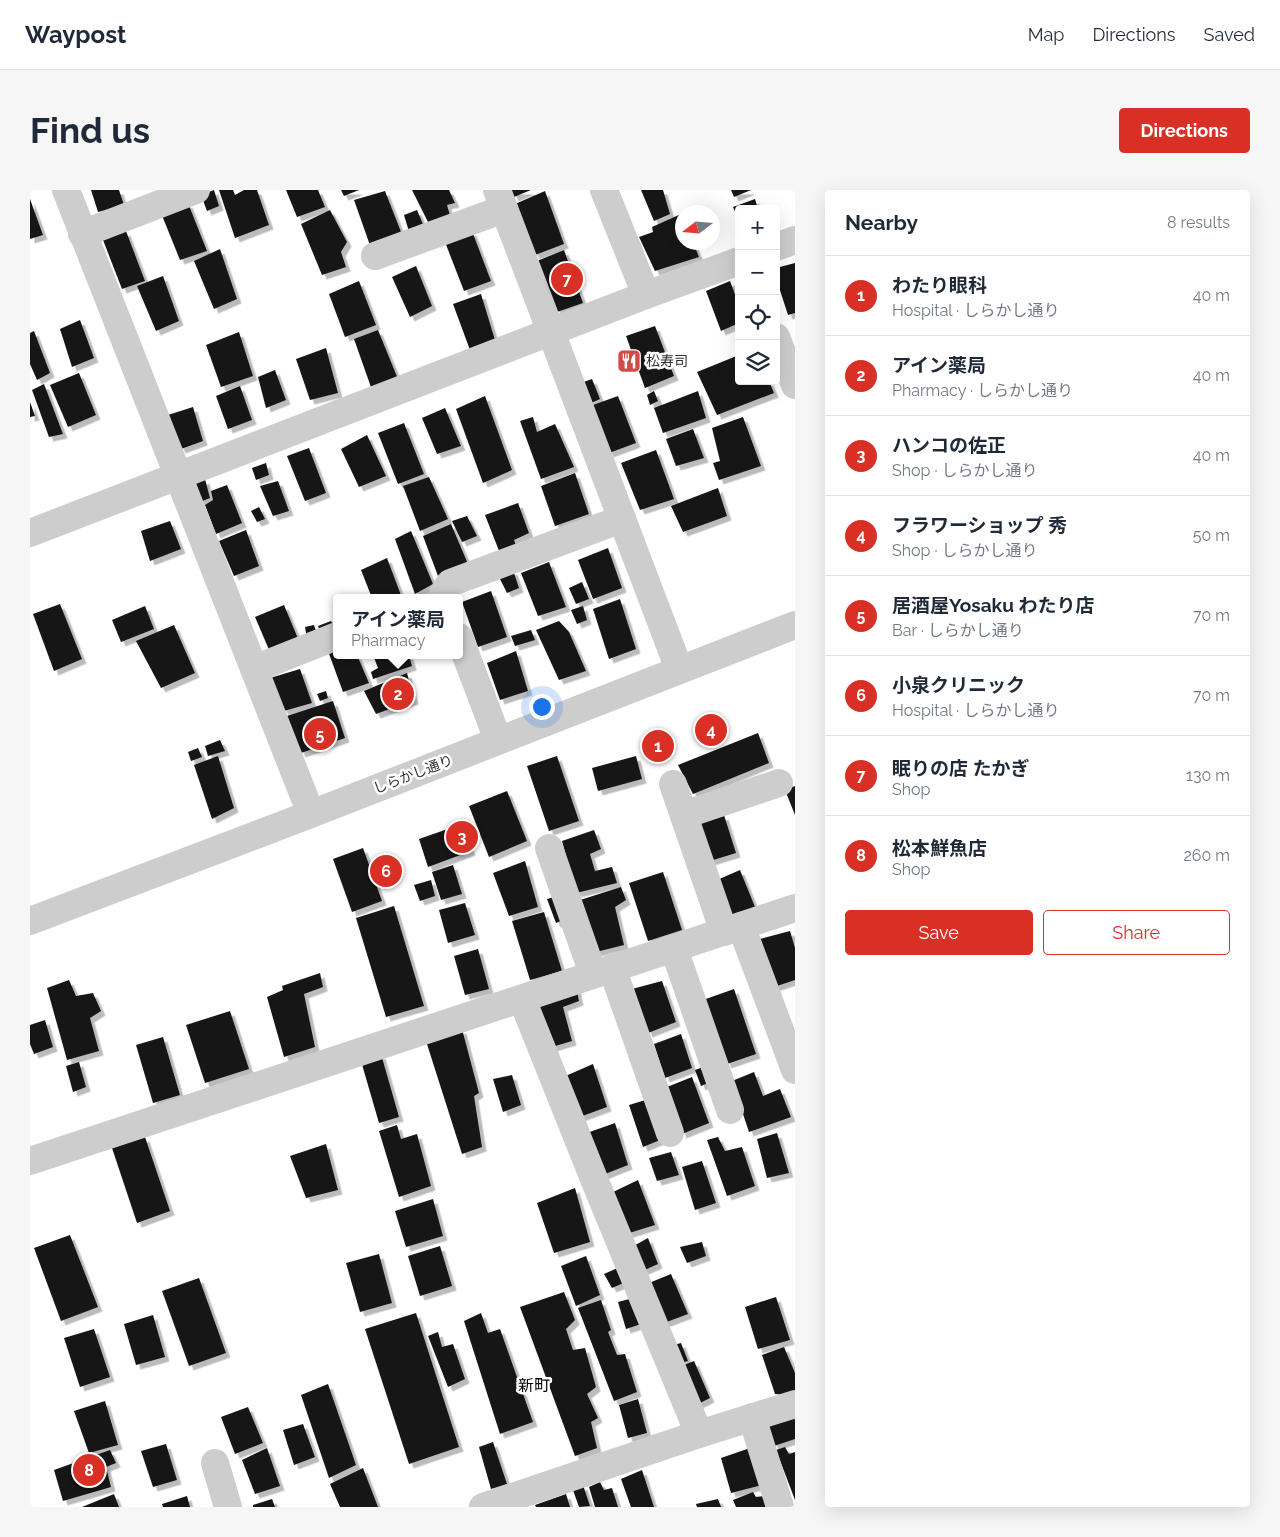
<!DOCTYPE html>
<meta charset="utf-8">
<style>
:root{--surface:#fff;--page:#f6f6f7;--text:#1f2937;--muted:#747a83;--line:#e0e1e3;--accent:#d93025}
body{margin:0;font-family:Raleway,"Noto Sans JP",sans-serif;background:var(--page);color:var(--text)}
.controls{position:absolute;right:15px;top:15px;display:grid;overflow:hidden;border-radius:5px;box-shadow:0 5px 20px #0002}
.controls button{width:45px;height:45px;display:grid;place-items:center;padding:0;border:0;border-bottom:1px solid var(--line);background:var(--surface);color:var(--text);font:25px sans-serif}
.compass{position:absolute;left:645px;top:15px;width:45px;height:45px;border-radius:50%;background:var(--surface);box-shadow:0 5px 20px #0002;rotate:254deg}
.you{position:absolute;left:511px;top:516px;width:18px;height:18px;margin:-12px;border:4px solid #fff;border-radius:50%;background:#1a73e8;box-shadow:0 0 0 8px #1a73e833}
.badge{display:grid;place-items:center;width:32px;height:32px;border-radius:50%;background:var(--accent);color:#fff;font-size:16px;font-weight:700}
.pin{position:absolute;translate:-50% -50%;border:2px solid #fff;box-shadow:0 1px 5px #0006}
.popup{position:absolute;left:303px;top:404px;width:130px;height:65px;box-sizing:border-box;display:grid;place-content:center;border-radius:5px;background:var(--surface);filter:drop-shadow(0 1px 4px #0005);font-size:16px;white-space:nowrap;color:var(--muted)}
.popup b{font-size:19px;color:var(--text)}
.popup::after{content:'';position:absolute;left:50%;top:100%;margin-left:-10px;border:10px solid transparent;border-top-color:var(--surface)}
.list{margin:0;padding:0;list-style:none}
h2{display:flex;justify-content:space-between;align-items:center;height:65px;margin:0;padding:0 20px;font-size:21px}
h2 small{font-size:16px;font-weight:400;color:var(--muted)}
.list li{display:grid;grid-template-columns:32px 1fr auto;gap:15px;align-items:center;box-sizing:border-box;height:80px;padding:0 20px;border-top:1px solid var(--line)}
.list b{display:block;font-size:19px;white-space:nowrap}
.list p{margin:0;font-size:16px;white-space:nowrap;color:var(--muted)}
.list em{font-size:16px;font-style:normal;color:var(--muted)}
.actions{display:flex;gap:10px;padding:15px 20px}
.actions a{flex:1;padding:11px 0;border:1px solid var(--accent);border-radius:5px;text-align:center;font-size:18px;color:var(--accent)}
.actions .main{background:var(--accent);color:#fff}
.icon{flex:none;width:28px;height:28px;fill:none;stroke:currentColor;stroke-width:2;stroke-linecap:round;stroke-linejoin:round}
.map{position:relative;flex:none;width:765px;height:1317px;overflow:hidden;border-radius:5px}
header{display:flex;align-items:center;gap:30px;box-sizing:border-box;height:70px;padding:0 25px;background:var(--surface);border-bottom:1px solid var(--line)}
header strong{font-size:24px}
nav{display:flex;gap:28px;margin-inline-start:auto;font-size:18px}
.intro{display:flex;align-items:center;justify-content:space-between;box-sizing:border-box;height:120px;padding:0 30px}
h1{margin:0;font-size:35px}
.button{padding:12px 22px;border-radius:5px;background:var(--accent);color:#fff;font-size:18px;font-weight:700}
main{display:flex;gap:30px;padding:0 30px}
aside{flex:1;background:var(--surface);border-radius:5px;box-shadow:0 5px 20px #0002}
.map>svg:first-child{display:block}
.building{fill:#171717;filter:url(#shadow)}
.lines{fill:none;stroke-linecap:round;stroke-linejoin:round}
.minor{stroke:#cdcdcd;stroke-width:28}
.labels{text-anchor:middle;stroke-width:5;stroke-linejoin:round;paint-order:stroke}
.poi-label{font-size:14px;fill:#303030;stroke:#fff;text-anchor:start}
.street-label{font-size:14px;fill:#303030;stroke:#fff}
.quarter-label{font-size:16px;fill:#000;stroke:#fff}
</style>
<header>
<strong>Waypost</strong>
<nav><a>Map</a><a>Directions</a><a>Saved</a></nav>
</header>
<div class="intro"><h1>Find us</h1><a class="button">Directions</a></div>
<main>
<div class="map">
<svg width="765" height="1317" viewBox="0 0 765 1317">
<defs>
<filter id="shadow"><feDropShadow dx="4.5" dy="4.5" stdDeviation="0" flood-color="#0004"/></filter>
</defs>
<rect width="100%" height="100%" fill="#fff"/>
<!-- building -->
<g class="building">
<path d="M61,0H89L94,15L68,22Z"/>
<path d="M184,0L189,16L177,21L171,5Z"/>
<path d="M189,0H203L205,5L214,0H227L239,35L205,48Z"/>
<path d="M256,0H288L295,17L267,27Z"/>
<path d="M311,0H329L314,6Z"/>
<path d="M382,0H419L425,13L417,15L421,29L401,38Z"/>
<path d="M481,0H501L484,7Z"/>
<path d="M611,0H633L640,24L624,31Z"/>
<path d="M701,0H721L704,7Z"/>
<path d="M355,1L373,47L341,58L324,10Z"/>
<path d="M515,1L534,54L505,65L485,14Z"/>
<path d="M0,9L13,45L0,49Z"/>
<path d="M725,9L728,19H709V31L703,17Z"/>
<path d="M158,13L177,61L150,70L131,23Z"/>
<path d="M300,20L317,52L311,62L316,77L292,85L271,34Z"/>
<path d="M387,20L395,39L380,45L374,25Z"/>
<path d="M651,24L652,52H663L669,67L625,81L609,47L623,42L622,37Z"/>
<path d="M96,41L115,91L92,99L73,50Z"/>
<path d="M442,41L461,91L434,101L415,52Z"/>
<path d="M190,59L207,109L184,119L164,71Z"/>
<path d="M534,60L553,113L527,122L507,71Z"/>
<path d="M765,73V123L758,125L746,88V78Z"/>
<path d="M386,76L402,116L380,127L362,87Z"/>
<path d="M133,86L149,131L126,141L107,96Z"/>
<path d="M329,91L346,135L315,147L299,104Z"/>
<path d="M700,91L709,115V133L691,141L676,101Z"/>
<path d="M451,104L465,150L440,160L423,114Z"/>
<path d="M50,130L64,168L42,177L30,139Z"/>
<path d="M625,136L644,186L615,198L596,146Z"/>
<path d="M348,140L368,189L342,200L324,149Z"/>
<path d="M4,141L20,183L7,190L0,174V143Z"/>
<path d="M209,142L223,186L191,197L176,155Z"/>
<path d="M296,158L308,203L280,210L266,169Z"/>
<path d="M709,165V191H739L744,203L687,225L667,182Z"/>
<path d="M245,180L256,210L236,218L228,187Z"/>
<path d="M49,183L66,225L38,237L20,195Z"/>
<path d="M562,189L570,209L559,214L551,193Z"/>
<path d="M14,194L33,244L19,247L2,200Z"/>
<path d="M210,196L222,230L198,239L186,206Z"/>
<path d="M624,201L628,211L620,215L617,205Z"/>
<path d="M668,201L676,228L633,243L624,218Z"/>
<path d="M455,206L482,280L453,293L426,219Z"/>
<path d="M588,206L606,253L579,263L563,215Z"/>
<path d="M0,212L5,226L0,227Z"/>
<path d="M163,217L173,251L151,259L138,225Z"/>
<path d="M415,218L431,256L407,264L392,228Z"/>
<path d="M503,227L507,242L525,234L544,277L511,289L490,231Z"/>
<path d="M713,227L731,276L689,290L683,273L690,271L682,238Z"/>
<path d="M374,233L394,284L368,294L348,243Z"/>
<path d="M663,239L674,268L646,276L636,249Z"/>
<path d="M337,245L356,286L329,297L311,259Z"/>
<path d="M279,258L296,303L275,311L257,266Z"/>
<path d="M626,260L644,309L610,320L591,273Z"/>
<path d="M236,273L239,285L226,290L222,278Z"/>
<path d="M545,283L559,324L525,336L511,296Z"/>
<path d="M399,287L418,329L390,341L373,296Z"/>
<path d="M175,289L180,308L170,312L163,294Z"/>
<path d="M248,291L259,321L243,326L230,296Z"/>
<path d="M197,295L212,333L186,344L175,315L183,310L181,301Z"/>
<path d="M688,298L697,326L653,342L641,316Z"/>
<path d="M488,313L499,343L484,350L487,358L471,366L455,325Z"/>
<path d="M229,317L235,329L227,332L221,321Z"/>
<path d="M437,326L447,346L432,352L422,331Z"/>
<path d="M140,331L151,359L120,371L111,341Z"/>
<path d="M421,334L438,374L408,386L393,346Z"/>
<path d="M216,340L229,376L204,386L189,351Z"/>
<path d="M381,341L403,394L385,404L365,349Z"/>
<path d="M578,358L592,398L563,409L548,370Z"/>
<path d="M357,368L372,408H342L331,380Z"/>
<path d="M519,372L536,417L508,426L491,383Z"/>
<path d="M483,380L489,398L477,403L468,385Z"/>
<path d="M552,392L559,409L546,414L539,398Z"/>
<path d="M461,401L477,447L448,457L432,412Z"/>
<path d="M590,409L606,459L579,469L563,419Z"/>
<path d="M30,414L52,469L24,481L3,424Z"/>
<path d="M254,415L269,451L240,462L225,427Z"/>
<path d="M115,416L124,439L91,452L82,430Z"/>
<path d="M553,416L557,430L547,434L541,420Z"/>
<path d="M301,431L307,440L292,447L288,436Z"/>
<path d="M529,431L539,442L556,481L529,490L506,440Z"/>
<path d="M144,435L165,483L131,498L106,451Z"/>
<path d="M284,435L288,447L277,449L275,437Z"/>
<path d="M501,440L505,450L485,456L481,446Z"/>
<path d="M307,458V465H327L339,493L313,502L298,461Z"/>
<path d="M486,461L498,501L470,510L457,473Z"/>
<path d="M343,465H379L382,476L343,489L341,482L348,478Z"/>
<path d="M270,479L282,513L254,521L240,488Z"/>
<path d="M377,483L384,510L346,524L334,501Z"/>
<path d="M296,501L298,508L290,511L287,504Z"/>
<path d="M303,511L315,548L271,563L257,526Z"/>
<path d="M728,543L739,573L663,604L648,575Z"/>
<path d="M190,550L195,561L178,566L175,556Z"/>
<path d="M168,558L172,567L161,571L158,562Z"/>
<path d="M188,566L204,618L182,629L164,575Z"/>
<path d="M527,566L549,631L519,641L497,576Z"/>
<path d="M606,566L612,589L568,601L562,578Z"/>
<path d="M765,596V625L755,600Z"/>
<path d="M477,601L497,651L459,667L439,616Z"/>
<path d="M694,625L706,663L680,671L668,633Z"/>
<path d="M432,634L441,661L398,677L389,649Z"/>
<path d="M564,640L571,659L560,664L565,681L582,677L587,693L546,703L532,651Z"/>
<path d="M333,658L352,711L322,722L303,669Z"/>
<path d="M495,671L508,717L479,726L463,683Z"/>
<path d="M423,675L432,704L411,710L402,682Z"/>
<path d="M710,680L725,717L702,727L687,690Z"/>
<path d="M633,682L652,740L618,751L599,693Z"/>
<path d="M401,690L405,706L390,711L384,695Z"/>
<path d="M591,697L596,710L585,717L594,755L562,763L547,711Z"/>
<path d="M528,706L535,729L526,733L517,709Z"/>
<path d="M435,713L445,745L418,753L409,720Z"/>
<path d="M364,716L394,816L356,827L326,728Z"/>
<path d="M514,722L532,781L500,790L482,731Z"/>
<path d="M760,741L765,758V790L744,797L726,750Z"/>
<path d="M448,759L459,799L435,805L424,766Z"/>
<path d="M290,783L293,797L274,804L285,857L254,867L237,807L253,800L252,796Z"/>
<path d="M39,790L46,806L63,803L71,821L60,828L69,861L37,870L17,798Z"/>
<path d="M632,791L646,832L618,843L602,799Z"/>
<path d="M546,796L549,811L533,817L542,851L522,857L507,811Z"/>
<path d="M704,799L726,864L697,874L673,810Z"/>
<path d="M200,821L219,879L175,893L156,835Z"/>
<path d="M15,830L23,857L4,864L0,854V835Z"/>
<path d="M432,839L449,903L444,906L452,957L432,964L396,851Z"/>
<path d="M651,844L662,878L635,888L624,854Z"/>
<path d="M133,847L150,905L123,913L106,855Z"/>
<path d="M351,864L369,927L349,933L331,871Z"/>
<path d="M49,872L56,897L43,902L36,876Z"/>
<path d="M563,874L577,917L547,928L531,888Z"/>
<path d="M679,875L685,890L671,896L665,880Z"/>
<path d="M724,882L733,906L750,899L761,927L719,942L702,891Z"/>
<path d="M482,885L491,915L473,922L463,889Z"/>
<path d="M662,887L679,933L652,944L637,897Z"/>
<path d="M622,908L635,948L613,957L599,915Z"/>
<path d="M585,933L598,975L570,986L554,944Z"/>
<path d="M367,935L371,949L387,944L401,996L369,1007L349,941Z"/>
<path d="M747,943L759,983L737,988L727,949Z"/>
<path d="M115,947L140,1021L107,1033L82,958Z"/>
<path d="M688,947L695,961L712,957L725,996L697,1006L677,950Z"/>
<path d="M296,954L308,1000L276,1008L260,966Z"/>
<path d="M641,962L649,985L627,991L619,968Z"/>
<path d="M672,971L686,1013L665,1020L652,977Z"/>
<path d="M608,990L625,1035L596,1044L581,1003Z"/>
<path d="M545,998L560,1052L524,1063L507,1013Z"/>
<path d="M403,1009L413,1046L376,1057L365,1021Z"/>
<path d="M40,1045L68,1117L31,1131L4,1058Z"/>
<path d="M618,1048L628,1074L610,1082L600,1058Z"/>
<path d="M672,1052L676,1066L657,1073L650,1057Z"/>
<path d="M410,1056L422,1096L390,1106L378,1066Z"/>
<path d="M349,1064L362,1113L330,1122L316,1073Z"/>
<path d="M556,1066L570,1105L546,1116L531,1076Z"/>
<path d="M592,1076L598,1091L582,1098L574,1084Z"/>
<path d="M641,1084L658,1124L634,1133L619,1093Z"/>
<path d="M169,1088L196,1163L159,1176L132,1101Z"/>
<path d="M534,1102L545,1130L536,1139L543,1160L555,1158L566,1197L557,1204L568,1228L561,1232L567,1258L545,1266L490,1117Z"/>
<path d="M746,1107L760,1150L728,1159L715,1117Z"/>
<path d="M603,1108L614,1133L596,1139L588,1112Z"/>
<path d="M571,1110L581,1140L578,1142L587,1165L595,1164L607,1202L584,1211L548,1118Z"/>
<path d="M386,1123L429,1257L379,1274L335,1139Z"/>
<path d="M451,1123L458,1143L470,1139L503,1232L470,1244L434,1131Z"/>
<path d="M123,1125L135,1167L106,1175L94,1134Z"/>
<path d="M64,1139L80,1187L50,1197L34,1148Z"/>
<path d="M408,1142L412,1157L423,1154L435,1189L418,1197L398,1146Z"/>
<path d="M651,1153L658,1171L646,1174L640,1156Z"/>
<path d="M754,1157L765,1183V1203L760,1205L745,1204L732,1165Z"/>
<path d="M664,1171L680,1208L666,1215L649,1177Z"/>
<path d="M298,1194L326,1275L299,1288L271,1205Z"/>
<path d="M608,1209L617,1243L598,1248L589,1215Z"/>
<path d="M75,1211L88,1255L59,1263L44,1221Z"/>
<path d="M218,1217L233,1253L205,1264L191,1227Z"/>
<path d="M763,1225L765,1230V1249L744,1256L737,1235Z"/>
<path d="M273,1234L285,1267L264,1275L253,1240Z"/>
<path d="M463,1252L477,1294L461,1299L449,1257Z"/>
<path d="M136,1254L147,1290L123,1297L111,1261Z"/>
<path d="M755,1257L759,1264L765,1262V1310L746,1260Z"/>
<path d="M237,1258L250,1296L225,1304L212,1270Z"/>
<path d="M720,1258L732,1295L701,1303L691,1268Z"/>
<path d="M80,1260L86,1273L76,1277L81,1297L33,1311L24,1280Z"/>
<path d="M333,1278L348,1317H310L300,1294Z"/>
<path d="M612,1280L624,1317H601L591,1289Z"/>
<path d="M570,1292L574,1300L582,1298L588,1317H565L559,1297Z"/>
<path d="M553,1295L560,1316L549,1317L543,1300Z"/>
<path d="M723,1302L726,1307L735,1306L739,1317H706L703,1310Z"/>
<path d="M84,1304L89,1317H52Z"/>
<path d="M536,1304L540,1317H506L505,1315Z"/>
<path d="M157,1306L160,1317H133L132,1314Z"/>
<path d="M242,1309L245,1317H223V1315Z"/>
<path d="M688,1309L691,1317H667L666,1314Z"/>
</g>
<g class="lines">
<!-- minor -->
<g class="minor">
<path d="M36,0L281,624"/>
<path d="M467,0L649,479"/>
<path d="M574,0L616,105"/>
<path d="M52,44L166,0"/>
<path d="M746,57L765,50"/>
<path d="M345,66L474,19"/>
<path d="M746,147L765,195"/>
<path d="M0,343L616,105L709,71"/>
<path d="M413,404L420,393L592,329"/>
<path d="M429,447L468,550"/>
<path d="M224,479L307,446"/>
<path d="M643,594L694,742"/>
<path d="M654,625L749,593"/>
<path d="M519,658L563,784"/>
<path d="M0,731L281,624L765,435"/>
<path d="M711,736L765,880"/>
<path d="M644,759L700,920"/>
<path d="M582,778L640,943"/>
<path d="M492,809L564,989L669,1244"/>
<path d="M0,971L765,718"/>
<path d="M722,1227L750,1317"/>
<path d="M185,1273L198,1317"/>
<path d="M453,1317L669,1244L765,1214"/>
</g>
</g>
<!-- icons -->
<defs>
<g id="restaurant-square" transform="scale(1.25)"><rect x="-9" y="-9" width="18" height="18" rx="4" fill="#d04a48" stroke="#fff"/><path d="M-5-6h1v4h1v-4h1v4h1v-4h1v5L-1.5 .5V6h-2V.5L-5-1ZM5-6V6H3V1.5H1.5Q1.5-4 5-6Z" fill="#fff"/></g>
</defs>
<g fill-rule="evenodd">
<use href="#restaurant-square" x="599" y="171"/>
</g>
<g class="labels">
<!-- poi labels -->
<g class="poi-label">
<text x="616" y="176">松寿司</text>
</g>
<!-- street labels -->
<g class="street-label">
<text transform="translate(383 584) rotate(-21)" y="5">しらかし通り</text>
</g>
<!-- quarter labels -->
<g class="quarter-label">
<text x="504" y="1201">新町</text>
</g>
</g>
</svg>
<div class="controls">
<button>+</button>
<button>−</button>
<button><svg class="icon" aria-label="locate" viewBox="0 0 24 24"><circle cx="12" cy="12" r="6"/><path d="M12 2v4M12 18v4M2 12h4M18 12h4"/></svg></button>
<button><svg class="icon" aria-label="layers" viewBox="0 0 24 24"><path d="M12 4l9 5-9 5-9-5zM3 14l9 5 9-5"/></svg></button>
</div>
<svg class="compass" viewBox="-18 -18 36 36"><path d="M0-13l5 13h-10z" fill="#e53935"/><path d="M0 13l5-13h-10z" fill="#747a83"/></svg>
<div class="you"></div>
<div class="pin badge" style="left:628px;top:556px">1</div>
<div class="pin badge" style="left:368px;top:504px">2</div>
<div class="popup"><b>アイン薬局</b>Pharmacy</div>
<div class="pin badge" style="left:432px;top:647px">3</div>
<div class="pin badge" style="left:681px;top:540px">4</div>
<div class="pin badge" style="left:290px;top:544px">5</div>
<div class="pin badge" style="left:356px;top:681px">6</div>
<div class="pin badge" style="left:537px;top:89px">7</div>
<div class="pin badge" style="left:59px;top:1280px">8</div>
</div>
<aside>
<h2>Nearby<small>8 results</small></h2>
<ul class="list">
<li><span class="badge">1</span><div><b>わたり眼科</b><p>Hospital · しらかし通り</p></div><em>40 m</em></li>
<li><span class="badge">2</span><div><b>アイン薬局</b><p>Pharmacy · しらかし通り</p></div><em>40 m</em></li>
<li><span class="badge">3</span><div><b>ハンコの佐正</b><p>Shop · しらかし通り</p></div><em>40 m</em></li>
<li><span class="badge">4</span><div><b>フラワーショップ 秀</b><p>Shop · しらかし通り</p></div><em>50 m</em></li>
<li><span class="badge">5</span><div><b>居酒屋Yosaku わたり店</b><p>Bar · しらかし通り</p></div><em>70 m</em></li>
<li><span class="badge">6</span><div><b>小泉クリニック</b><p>Hospital · しらかし通り</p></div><em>70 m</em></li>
<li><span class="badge">7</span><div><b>眠りの店 たかぎ</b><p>Shop</p></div><em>130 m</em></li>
<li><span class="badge">8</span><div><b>松本鮮魚店</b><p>Shop</p></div><em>260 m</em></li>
</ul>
<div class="actions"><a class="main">Save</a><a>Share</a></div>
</aside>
</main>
